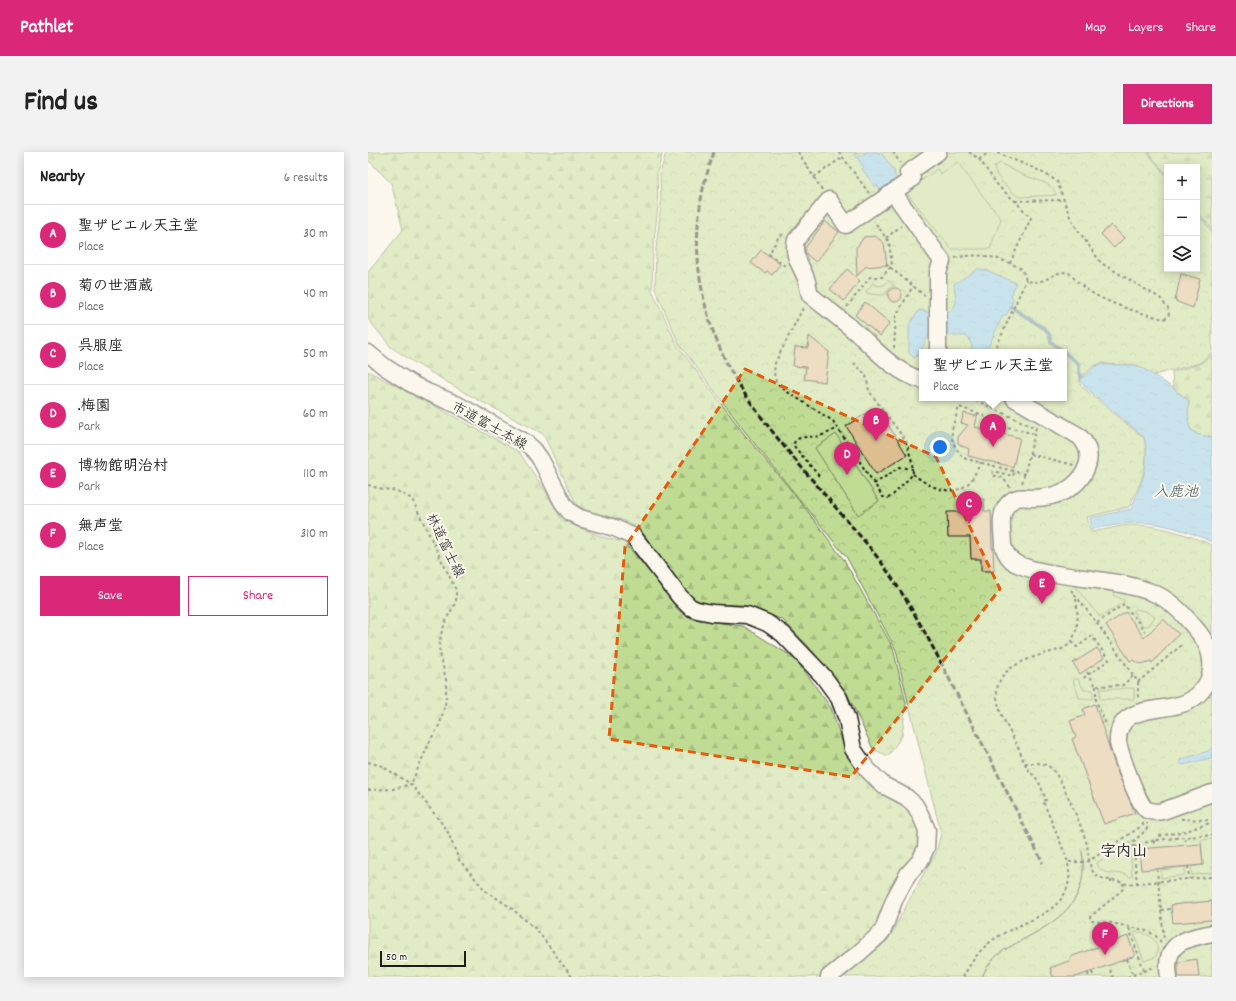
<!DOCTYPE html>
<meta charset="utf-8">
<style>
:root{--surface:#fff;--page:#f2f2f2;--text:#222;--muted:#767676;--line:#e0e0e0;--accent:#db2777}
body{margin:0;font-family:Dekko,"Klee One",sans-serif;background:var(--page);color:var(--text)}
.controls{position:absolute;right:12px;top:12px;display:grid;overflow:hidden;border-radius:0px;box-shadow:0 2px 10px #0003}
.controls button{width:36px;height:36px;display:grid;place-items:center;padding:0;border:0;border-bottom:1px solid var(--line);background:var(--surface);color:var(--text);font:20px sans-serif}
.scale{position:absolute;left:12px;bottom:10px;width:86px;box-sizing:border-box;padding-left:4px;border:2px solid #1c1c1c;border-top:0;font-size:11px;line-height:14px;white-space:nowrap;color:#1c1c1c;-webkit-text-stroke:3px #fbf7ec;paint-order:stroke}
.you{position:absolute;left:572px;top:295px;width:14px;height:14px;margin:-10px;border:3px solid #fff;border-radius:50%;background:#1a73e8;box-shadow:0 0 0 6px #1a73e833}
.badge{display:grid;place-items:center;width:26px;height:26px;border-radius:50%;background:var(--accent);color:#fff;font-size:13px;font-weight:700}
.pin{position:absolute;translate:-50% -33px;filter:drop-shadow(0 1px 2px #0008)}
.pin::after{content:'';position:absolute;top:21px;width:14px;height:12px;background:inherit;clip-path:polygon(0 0,100% 0,50% 100%)}
.popup{position:absolute;left:551px;top:197px;width:148px;height:52px;box-sizing:border-box;display:grid;place-content:center;border-radius:0px;background:var(--surface);filter:drop-shadow(0 1px 3px #0005);font-size:13px;white-space:nowrap;color:var(--muted)}
.popup b{font-size:15px;color:var(--text)}
.popup::after{content:'';position:absolute;left:50%;top:100%;margin-left:-8px;border:8px solid transparent;border-top-color:var(--surface)}
.list{margin:0;padding:0;list-style:none}
h2{display:flex;justify-content:space-between;align-items:center;height:52px;margin:0;padding:0 16px;font-size:17px}
h2 small{font-size:13px;font-weight:400;color:var(--muted)}
.list li{display:grid;grid-template-columns:26px 1fr auto;gap:12px;align-items:center;box-sizing:border-box;height:60px;padding:0 16px;border-top:1px solid var(--line)}
.list b{display:block;font-size:15px;white-space:nowrap}
.list p{margin:0;font-size:13px;white-space:nowrap;color:var(--muted)}
.list em{font-size:13px;font-style:normal;color:var(--muted)}
.actions{display:flex;gap:8px;padding:12px 16px}
.actions a{flex:1;padding:9px 0;border:1px solid var(--accent);border-radius:0px;text-align:center;font-size:14px;color:var(--accent)}
.actions .main{background:var(--accent);color:#fff}
.icon{flex:none;width:22px;height:22px;fill:none;stroke:currentColor;stroke-width:2;stroke-linecap:round;stroke-linejoin:round}
.map{position:relative;flex:none;width:844px;height:825px;overflow:hidden;border-radius:0px}
header{display:flex;align-items:center;gap:24px;box-sizing:border-box;height:56px;padding:0 20px;background:var(--accent);color:#fff}
header strong{font-size:19px}
nav{display:flex;gap:22px;margin-inline-start:auto;font-size:14px}
.intro{display:flex;align-items:center;justify-content:space-between;box-sizing:border-box;height:96px;padding:0 24px}
h1{margin:0;font-size:28px}
.button{padding:10px 18px;border-radius:0px;background:var(--accent);color:#fff;font-size:14px;font-weight:700}
main{display:flex;gap:24px;padding:0 24px}
aside{flex:1;background:var(--surface);border-radius:0px;box-shadow:0 2px 10px #0003}
.map>svg:first-child{display:block}
.forest{fill:url(#forest-firs);stroke:#6e7c58}
.park{fill:url(#park-crowns);stroke:#6e7c58;fill-rule:evenodd}
.garden{fill:#c0dc94;stroke:#6e7c58}
.water{fill:url(#water-ripples);stroke:#60849a}
.lines{fill:none;stroke-linecap:round;stroke-linejoin:round}
.stream{stroke:#60849a;stroke-width:3.5}
.building{fill:#dcbe90;stroke:#1c1c1c}
.minor-casing{stroke:#1c1c1c;stroke-width:19}
.path{stroke:#1c1c1c;stroke-width:2;stroke-dasharray:3 3;stroke-linecap:butt}
.minor{stroke:#fbf7ec;stroke-width:16}
.tram{stroke:#1c1c1c;stroke-width:1}
.rail{stroke:#1c1c1c;stroke-width:3;stroke-dasharray:6 3;stroke-linecap:butt}
.marked{fill:none;stroke:#e8590c;stroke-width:3;stroke-dasharray:8 5;stroke-linejoin:round}
.labels{text-anchor:middle;stroke-width:4;stroke-linejoin:round;paint-order:stroke}
.street-label{font-size:14px;fill:#1c1c1c;stroke:#fbf7ec}
.water-label{font-size:15px;font-style:italic;fill:#445966;stroke:#fbf7ec}
.quarter-label{font-size:16px;font-weight:bold;fill:#1c1c1c;stroke:#fbf7ec}
</style>
<header>
<strong>Pathlet</strong>
<nav><a>Map</a><a>Layers</a><a>Share</a></nav>
</header>
<div class="intro"><h1>Find us</h1><a class="button">Directions</a></div>
<main>
<aside>
<h2>Nearby<small>6 results</small></h2>
<ul class="list">
<li><span class="badge">A</span><div><b>聖ザビエル天主堂</b><p>Place</p></div><em>30 m</em></li>
<li><span class="badge">B</span><div><b>菊の世酒蔵</b><p>Place</p></div><em>40 m</em></li>
<li><span class="badge">C</span><div><b>呉服座</b><p>Place</p></div><em>50 m</em></li>
<li><span class="badge">D</span><div><b>.梅園</b><p>Park</p></div><em>60 m</em></li>
<li><span class="badge">E</span><div><b>博物館明治村</b><p>Park</p></div><em>110 m</em></li>
<li><span class="badge">F</span><div><b>無声堂</b><p>Place</p></div><em>310 m</em></li>
</ul>
<div class="actions"><a class="main">Save</a><a>Share</a></div>
</aside>
<div class="map">
<svg width="844" height="825" viewBox="0 0 844 825">
<defs>
<pattern id="forest-firs" width="22" height="20" patternUnits="userSpaceOnUse"><rect width="22" height="20" fill="#c0dc94"/><path d="M5 1l3.5 6h-7zM16 11l3.5 6h-7z" fill="#a4bc7f"/></pattern>
<pattern id="park-crowns" width="20" height="18" patternUnits="userSpaceOnUse"><rect width="20" height="18" fill="#c0dc94"/><path d="M2 6a3 3 0 1 1 6 0M12 15a3 3 0 1 1 6 0" fill="none" stroke="#a4bc7f"/></pattern>
<pattern id="water-ripples" width="26" height="14" patternUnits="userSpaceOnUse"><rect width="26" height="14" fill="#8dcaee"/><path d="M2 4q2-2 4 0t4 0M15 11q2-2 4 0t4 0" fill="none" stroke="#79adcc"/></pattern>
</defs>
<rect width="100%" height="100%" fill="#fbf7ec"/>
<filter id="ink" filterUnits="userSpaceOnUse"><feTurbulence type="fractalNoise" baseFrequency=".025" numOctaves="2"/><feDisplacementMap in="SourceGraphic" scale="8" xChannelSelector="R" yChannelSelector="G"/><feConvolveMatrix kernelMatrix="1 2 1 2 8 2 1 2 1" color-interpolation-filters="sRGB"/></filter>
<g filter="url(#ink)">
<!-- forest -->
<g class="forest">
<path d="M0,0H295L289,21L290,55L285,97L284,138L309,193L377,283L431,348L476,408L525,496L538,551L534,584L520,604L505,597L479,541L441,495L415,468L386,456L374,453L337,452L320,444L271,376L254,368L232,364L210,356L175,282L101,243L47,211L23,195L0,167V120L35,78L23,31L0,8Z"/>
<path d="M780,0H844V77L829,59V15H799V23Z"/>
<path d="M844,202V285C816,283 820,271 821,249L805,236L804,220L832,212Z"/>
<path d="M0,219L17,228L67,254L151,300L178,340L194,368L234,385L256,390L286,425L310,458L325,467L375,474L428,507L463,556L479,604L494,623L517,642L534,651L543,660L554,687L509,778L452,825H0Z"/>
</g>
<!-- park -->
<path class="park" d="M298,0H779L799,25V117H829V61L844,79V200L832,211L786,223L767,212L744,213L734,211L725,214L716,223L714,222L711,229L713,234L776,286C782,314 773,331 761,355L719,365L723,380C737,378 752,373 766,373C793,373 820,383 844,393V825H476L520,788L552,728L568,701L573,681L540,550L528,498L479,406L378,281L311,192L287,137L288,97L293,53L292,22ZM554,200H696V246H554Z"/>
<!-- garden -->
<g class="garden">
<path d="M589,10L633,67L622,97H583L539,41L543,38L542,37L569,17L573,22Z"/>
<path d="M632,11C639,15 646,19 653,22C663,27 686,30 688,43L651,45C643,39 627,25 626,15Z"/>
<path d="M520,128L527,134H524L516,143L501,142L498,140L505,131L509,134L516,133Z"/>
<path d="M468,282L511,349L490,363L447,296Z"/>
<path d="M704,431L746,438L745,443L756,448V450L734,464H731Z"/>
<path d="M768,457L777,459L787,465L780,474H775L766,461V458Z"/>
<path d="M705,527H710L716,538H725V547L711,546C710,539 706,534 705,527Z"/>
<path d="M757,536H766V547H732V537H751Z"/>
<path d="M844,687V721L824,723L823,715L835,713L833,688Z"/>
<path d="M762,689L764,725C760,725 758,722 755,722C744,720 733,724 729,711Z"/>
<path d="M817,715V723L793,726V718Z"/>
<path d="M769,780C781,780 795,792 787,805L776,809L766,781Z"/>
</g>
<!-- water -->
<g class="water">
<path d="M499,0H510L512,3L514,2L527,20L525,21L529,26L512,38L509,33L507,34L494,17L496,15L486,2L489,1L492,5Z"/>
<path d="M610,117L618,118L648,131L643,144L645,146L643,155L638,163H635L618,200H602L604,195L601,186L598,184L562,183C554,189 556,201 546,206L541,201V173L551,158C563,161 587,167 588,148C588,143 586,138 586,132Z"/>
<path d="M733,212C744,214 754,212 765,213C778,215 810,240 821,249C820,272 816,283 844,285V390C820,379 791,369 764,371C751,372 737,375 724,377L722,366L763,357C773,332 783,313 776,285L716,234L712,228L713,225L717,224L726,215Z"/>
<path d="M844,595L843,606L814,613L812,611V608L840,599Z"/>
</g>
<g class="lines">
<!-- stream -->
<g class="stream">
<path d="M643,155L677,177L681,182L683,190L696,200"/>
<path d="M696,200L711,212V219L713,225"/>
</g>
</g>
<!-- building -->
<g class="building">
<path d="M457,69L471,80L448,110L438,102L437,96Z"/>
<path d="M743,73L756,86L746,96L733,82Z"/>
<path d="M507,84L516,91L519,113L497,115L489,124L488,96L496,85Z"/>
<path d="M393,98L412,112L404,123L399,119L397,121L383,111Z"/>
<path d="M479,117L492,129L476,149L462,137Z"/>
<path d="M813,122L832,127L825,156L807,149Z"/>
<circle cx="527" cy="143" r="7"/>
<path d="M497,150L522,171L512,184L487,163Z"/>
<path d="M441,184L461,200L457,230L436,227L438,215L425,214L427,195L440,196Z"/>
<path d="M509,255L539,303L508,322L478,274Z"/>
<path d="M610,260L607,275L652,286L645,315L600,304L601,297L592,293L590,291V285L600,273L593,271L596,261L607,264Z"/>
<path d="M599,347H616V359H623L624,396H625L626,419H613V407H603L602,385H580L579,360H599Z"/>
<path d="M758,460L776,486L795,467L811,482L784,511L783,509L773,512L764,508L762,509L738,473Z"/>
<path d="M729,496L736,506L712,522L705,511Z"/>
<path d="M727,552L749,619L767,661L736,672L704,587L708,585L702,569L717,563L715,557Z"/>
<path d="M833,692L835,713L773,718L771,697Z"/>
<path d="M844,749V768L805,771L803,753Z"/>
<path d="M760,784L767,804L708,825H685L682,816L703,808L702,805Z"/>
<path d="M829,807L831,825H810V810Z"/>
</g>
<g class="lines">
<!-- minor casing -->
<g class="minor-casing">
<g id="minor">
<path d="M525,40L574,109L570,120V200"/>
<path d="M0,201L17,215L42,231L59,240L90,253L157,290L166,298L173,308L196,353L202,360L212,366L247,376L266,385L311,444L322,455L329,458L344,461L379,463L399,471L415,482L455,524L471,546L479,567L485,597L498,616L515,633L538,645L547,653L553,664L559,678L558,696L552,709L540,722L527,746L515,778L511,783L491,801L461,825"/>
<path d="M554,228C528,221 509,199 490,182C474,168 458,156 442,143C440,137 440,130 437,124C432,112 424,102 428,88L461,48L478,73L544,27L540,21L570,0"/>
<path d="M646,246L711,284C719,292 723,302 719,314C711,337 688,346 665,346C655,345 647,344 640,352C630,363 635,380 635,394C637,400 641,407 647,411C659,417 674,420 688,422C717,427 752,429 780,439C796,444 810,456 821,469C829,478 839,489 842,502C844,511 844,522 839,531C834,540 827,547 817,551C793,561 748,551 750,591C753,603 770,653 779,658C784,660 790,660 795,659L844,641"/>
<path d="M801,825C795,791 816,787 844,781"/>
</g>
</g>
<!-- path -->
<g class="path">
<path d="M430,0L454,38"/>
<path d="M471,0L501,41"/>
<path d="M525,0L532,11"/>
<path d="M601,0L611,7L622,0"/>
<path d="M611,7L631,35L647,49L663,66L642,111"/>
<path d="M446,25L475,5"/>
<path d="M647,49L695,48"/>
<path d="M415,82L410,86L401,102L417,114"/>
<path d="M518,86L533,74"/>
<path d="M587,106C612,100 631,105 654,117L658,128C677,136 686,116 701,121C706,126 711,132 717,136C736,151 772,161 796,167L801,164L800,156L792,146L733,111L710,78L702,65L689,29L668,17L627,0"/>
<path d="M518,112L557,144"/>
<path d="M479,155L502,125H514L524,113L521,90L506,69"/>
<path d="M435,156L407,211L406,221L408,230L418,239L465,269L515,345L520,346L524,344L545,322L544,310L538,289L501,239L498,223L486,211"/>
<path d="M526,196L528,164L545,134"/>
<path d="M626,200L658,128"/>
<path d="M602,246L668,276L654,332"/>
<path d="M662,302L706,313"/>
<path d="M545,322C561,335 588,349 604,327C607,322 610,316 613,310"/>
<path d="M657,322L595,306C592,301 587,296 585,290C581,279 588,266 591,255L615,263L619,270L667,282"/>
<path d="M451,324L425,293C429,282 443,286 452,284C458,282 464,279 470,276"/>
<path d="M506,332L532,315L545,317"/>
<path d="M0,333L10,336L29,339L44,347L88,438V450L79,466L73,482L71,496L78,528V548L72,572L63,587L43,632"/>
<path d="M642,335L635,326L624,323L625,319L645,324L646,319"/>
<path d="M703,438L729,471L770,530V547"/>
<path d="M729,471L756,452L777,479"/>
<path d="M703,490L709,495L724,484L741,508L714,527"/>
<path d="M719,520L728,534L755,533L766,523"/>
<path d="M770,530L815,492"/>
<path d="M728,534V549L739,574"/>
<path d="M0,610L14,614L43,632L79,678L91,708L118,739L142,755L169,778L204,825"/>
<path d="M657,611C666,611 676,610 683,616C693,624 716,680 719,693C721,703 720,715 727,722C734,729 749,728 759,732L844,725"/>
<path d="M0,638L25,637L43,632"/>
<path d="M817,686L818,690"/>
<path d="M786,689V693"/>
<path d="M788,689L791,684L818,679L839,672L840,671V668L813,667"/>
<path d="M766,695C781,686 825,685 844,683"/>
<path d="M701,710H716L721,709L775,673V670"/>
<path d="M820,714L821,727"/>
<path d="M789,717L796,788"/>
<path d="M743,728V733"/>
<path d="M755,731L756,735L754,738L722,765L723,769L744,771L776,778L787,783L793,790"/>
<path d="M769,732L765,690L779,677V671"/>
<path d="M793,758L803,757"/>
<path d="M761,776L776,819"/>
<path d="M759,807L765,823"/>
<path d="M742,818L745,825"/>
<path d="M724,820L726,825"/>
<path d="M720,821L721,825"/>
<path d="M595,825C603,810 612,797 626,787C655,767 710,761 700,712C699,705 695,698 693,692C687,678 681,663 675,649L678,648C675,642 673,632 668,626C666,623 662,621 660,617C656,611 653,602 650,595C642,580 631,562 629,545C626,517 658,507 679,501C686,499 694,498 699,494C713,481 710,457 707,442"/>
<path d="M759,825L787,815"/>
</g>
<!-- minor -->
<use href="#minor" class="minor"/>
<!-- tram -->
<path class="tram" d="M614,825C624,802 638,797 658,786C697,765 721,746 714,699"/>
<!-- rail -->
<path class="rail" d="M346,0C340,18 334,36 332,55C322,123 342,193 381,248C406,284 435,317 463,350C483,374 505,397 522,423C552,467 575,515 599,562C625,612 650,662 675,711"/>
</g>
</g>
<!-- marked area -->
<path d="M0 0H844V825H0ZM377,217L568,305L632,437L483,625L241,587L257,395Z" fill="#fbf7ec" fill-opacity=".55" fill-rule="evenodd"/>
<path class="marked" d="M377,217L568,305L632,437L483,625L241,587L257,395Z"/>
<g class="labels">
<!-- street labels -->
<g class="street-label">
<text transform="translate(122 273) rotate(29)" y="5">市道富士本線</text>
<text transform="translate(78 393) rotate(64)" y="5">林道富士線</text>
</g>
<!-- water labels -->
<g class="water-label">
<text x="808" y="344">入鹿池</text>
</g>
<!-- quarter labels -->
<g class="quarter-label">
<text x="756" y="704">字内山</text>
</g>
</g>
</svg>
<div class="controls">
<button>+</button>
<button>−</button>
<button><svg class="icon" aria-label="layers" viewBox="0 0 24 24"><path d="M12 4l9 5-9 5-9-5zM3 14l9 5 9-5"/></svg></button>
</div>
<div class="scale">50 m</div>
<div class="you"></div>
<div class="pin badge" style="left:625px;top:295px">A</div>
<div class="popup"><b>聖ザビエル天主堂</b>Place</div>
<div class="pin badge" style="left:508px;top:289px">B</div>
<div class="pin badge" style="left:601px;top:372px">C</div>
<div class="pin badge" style="left:479px;top:323px">D</div>
<div class="pin badge" style="left:674px;top:452px">E</div>
<div class="pin badge" style="left:737px;top:803px">F</div>
</div>
</main>
